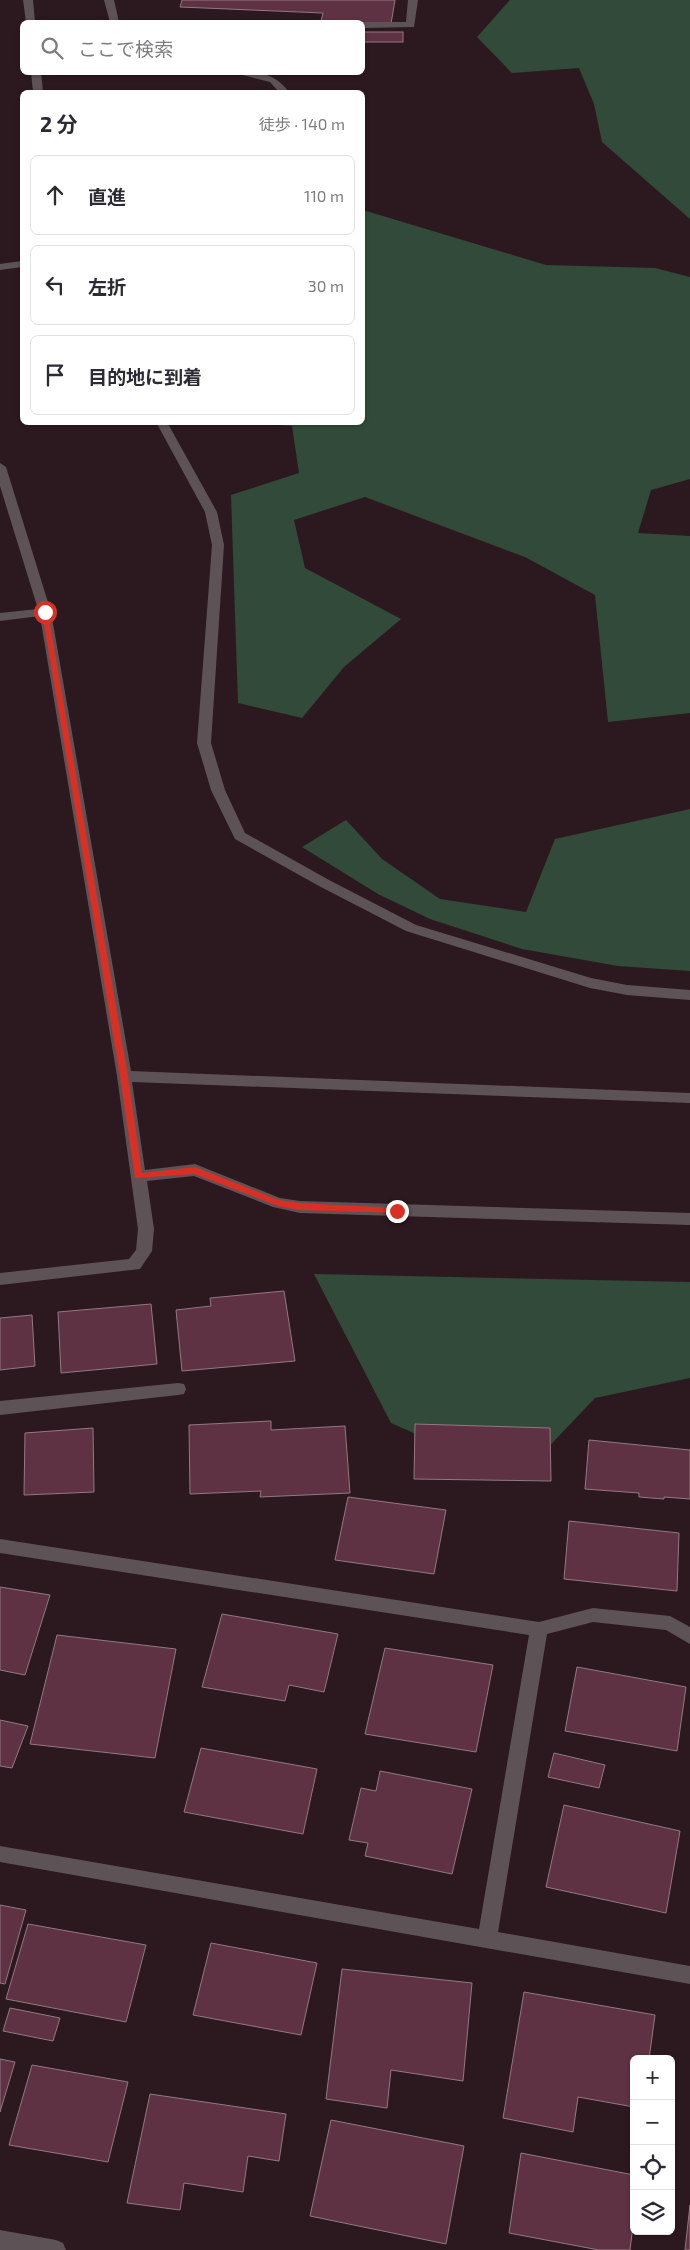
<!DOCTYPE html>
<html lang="ja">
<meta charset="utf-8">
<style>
:root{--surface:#fff;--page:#f2f2f3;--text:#2b2b33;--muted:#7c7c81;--line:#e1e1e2}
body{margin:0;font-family:"Exo 2","Noto Sans JP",sans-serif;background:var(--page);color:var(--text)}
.controls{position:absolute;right:15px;bottom:15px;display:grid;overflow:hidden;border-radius:8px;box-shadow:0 1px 4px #0004}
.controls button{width:45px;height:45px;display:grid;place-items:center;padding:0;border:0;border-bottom:1px solid var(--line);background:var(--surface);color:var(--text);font:25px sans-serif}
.stop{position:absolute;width:15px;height:15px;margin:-11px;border:4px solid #d93025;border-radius:50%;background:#fff}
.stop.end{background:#d93025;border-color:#fff;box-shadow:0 1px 5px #0008}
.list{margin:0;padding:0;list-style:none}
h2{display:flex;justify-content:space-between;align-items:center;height:65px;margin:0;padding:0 20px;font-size:21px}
h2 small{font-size:16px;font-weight:400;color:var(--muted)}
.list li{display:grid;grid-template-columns:32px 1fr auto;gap:15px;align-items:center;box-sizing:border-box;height:80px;margin:0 10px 10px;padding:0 10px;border:1px solid var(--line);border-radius:8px}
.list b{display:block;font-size:19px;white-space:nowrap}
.list em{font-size:16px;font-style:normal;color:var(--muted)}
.icon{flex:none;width:28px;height:28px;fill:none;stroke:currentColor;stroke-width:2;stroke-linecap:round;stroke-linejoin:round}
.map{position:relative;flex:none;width:690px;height:2250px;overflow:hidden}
.search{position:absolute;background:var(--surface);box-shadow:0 1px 4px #0004;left:20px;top:20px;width:345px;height:55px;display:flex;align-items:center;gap:12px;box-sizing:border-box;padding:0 18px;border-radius:8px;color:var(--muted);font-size:19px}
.panel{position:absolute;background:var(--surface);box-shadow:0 1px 4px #0004;left:20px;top:90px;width:345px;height:335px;border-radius:8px}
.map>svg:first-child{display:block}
.green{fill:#324a39}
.building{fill:#5e3242;stroke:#927981}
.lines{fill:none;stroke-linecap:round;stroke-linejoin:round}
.lane{fill:#5d5356;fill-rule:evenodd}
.street{fill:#5d5356;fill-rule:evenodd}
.route{fill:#d93025}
</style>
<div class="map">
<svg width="690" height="2250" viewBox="0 0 690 2250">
<rect width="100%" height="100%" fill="#2c1920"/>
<!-- green -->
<g class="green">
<path d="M510,0H690V219L602,142L594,104L579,68L512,73L477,37Z"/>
<path d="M363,210L546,265L655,268L690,277V479L651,490L638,533L690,536V713L608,722L595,595L525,557L365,497L294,520L305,568L401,619L344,667L302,718L238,703L231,495L299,473L292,426L256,423L362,422Z"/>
<path d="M690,809V971L618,966L522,949L430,919L378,894L302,847L346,820L382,859L440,899L526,912L555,839Z"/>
<path d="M314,1274L690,1282V1378L595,1398L518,1479L391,1423Z"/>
</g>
<!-- building -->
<g class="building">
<path d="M182,0H395L391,24L321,21L323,13L180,7Z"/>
<rect x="363" y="32" width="40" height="10"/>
<path d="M284,1291L295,1361L182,1371L176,1310L211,1306L210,1298Z"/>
<path d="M151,1304L157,1364L61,1373L58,1312Z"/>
<path d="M32,1315L35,1366L0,1370V1318Z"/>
<path d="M271,1421V1430L345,1426L350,1493L260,1497L261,1491L190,1494L189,1425Z"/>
<path d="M415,1424L550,1428L551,1481L414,1479Z"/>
<path d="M93,1428L94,1492L24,1495L25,1433Z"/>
<path d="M589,1440L690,1450V1499L664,1497V1499L639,1497V1493L585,1489Z"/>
<path d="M348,1497L446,1510L434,1574L335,1560Z"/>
<path d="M569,1521L679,1533L677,1591L564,1579Z"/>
<path d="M0,1587L50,1595L25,1675L0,1670Z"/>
<path d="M222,1614L338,1634L324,1692L289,1685L285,1701L202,1687Z"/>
<path d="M57,1635L176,1649L155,1758L30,1744Z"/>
<path d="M385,1648L493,1665L476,1752L365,1734Z"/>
<path d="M577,1667L686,1687L677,1751L565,1731Z"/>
<path d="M0,1720L28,1726L12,1768L0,1766Z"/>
<path d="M201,1748L317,1769L303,1834L184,1812Z"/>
<path d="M554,1753L605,1765L599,1788L548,1777Z"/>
<path d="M380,1771L472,1789L452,1874L365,1856L368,1843L349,1840L361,1788L376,1791Z"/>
<path d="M564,1805L680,1831L666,1913L546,1887Z"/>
<path d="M0,1905L26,1910L5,1984L0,1983Z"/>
<path d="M28,1924L146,1945L126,2022L6,1999Z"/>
<path d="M211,1943L317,1963L301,2035L193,2015Z"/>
<path d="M342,1969L472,1983L463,2081L391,2070L387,2108L326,2099Z"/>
<path d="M524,1992L655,2015L649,2059H634V2107L578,2097L573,2132L503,2118Z"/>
<path d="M10,2008L60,2018L53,2041L3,2031Z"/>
<path d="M0,2059L15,2062L0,2112Z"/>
<path d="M32,2065L128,2082L108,2162L9,2145Z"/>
<path d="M150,2094L286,2114L279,2161L248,2156L243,2192L184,2183L180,2210L127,2203Z"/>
<path d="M331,2120L464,2146L446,2244L310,2216Z"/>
<path d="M521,2153L634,2175V2217L630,2250H599L509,2233Z"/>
<path d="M690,2205V2250H685Z"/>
</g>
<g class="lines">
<!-- lane -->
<g class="lane">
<path d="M104,0H114L119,22H110Z"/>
<path d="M408,0H418L414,27L362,28V22H406Z"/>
<path d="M178,1383L184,1384L186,1389L184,1394L178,1395L0,1415V1401Z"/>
</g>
<!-- street -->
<g class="street">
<path d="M23,0H33L35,22H26Z"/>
<path d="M31,72H41L43,92H33Z"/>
<path d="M231,72C256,72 273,71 289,92H279L270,82Z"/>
<path d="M22,261V267L0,270V264Z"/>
<path d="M156,422H167L217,512L224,545L211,743L225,790L245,833L329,880L416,925L591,978L627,985L690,990V1000L627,995L590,988L406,931L319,886L235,839L211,790L197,743L212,545L205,512Z"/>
<path d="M0,463L6,467L51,612L131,1071L690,1093V1103L132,1082L145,1170L195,1164L280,1198L300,1201L690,1213V1225L300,1213L273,1207L194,1176L147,1181L154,1229L152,1251L140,1269L0,1285V1273L129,1259L136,1250L138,1229L117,1076L40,616L0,621V613L38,609L0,486Z"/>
<path d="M0,1539L539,1622L593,1608L670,1616L690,1627V1644L666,1630L593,1622L547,1634L498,1932L690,1966V1984L0,1862V1846L479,1929L529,1635L0,1553Z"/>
<path d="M0,2230L56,2240L63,2243L66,2250H0Z"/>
</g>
</g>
<!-- route -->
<path class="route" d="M45,610L48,612L128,1076L142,1173L195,1167L279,1200L300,1203L397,1208L400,1209V1213L300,1210L278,1206L195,1174L135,1178L120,1076L42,612Z"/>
</svg>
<div class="controls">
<button>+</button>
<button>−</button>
<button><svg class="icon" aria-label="locate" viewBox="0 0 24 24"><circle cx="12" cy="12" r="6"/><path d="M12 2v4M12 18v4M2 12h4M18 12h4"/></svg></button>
<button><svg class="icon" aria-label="layers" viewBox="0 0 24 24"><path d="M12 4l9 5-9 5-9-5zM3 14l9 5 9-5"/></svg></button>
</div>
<div class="stop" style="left:45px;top:612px"></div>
<div class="stop end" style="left:397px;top:1211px"></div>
<div class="search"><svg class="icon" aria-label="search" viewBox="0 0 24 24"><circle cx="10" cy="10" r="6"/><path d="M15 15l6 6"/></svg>ここで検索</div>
<section class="panel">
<h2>2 分<small>徒歩 · 140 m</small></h2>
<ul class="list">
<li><svg class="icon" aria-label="ahead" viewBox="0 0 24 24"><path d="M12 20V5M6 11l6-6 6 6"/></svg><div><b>直進</b></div><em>110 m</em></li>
<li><svg class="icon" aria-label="left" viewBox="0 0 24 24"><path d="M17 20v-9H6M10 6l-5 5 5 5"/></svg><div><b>左折</b></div><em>30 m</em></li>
<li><svg class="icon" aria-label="arrive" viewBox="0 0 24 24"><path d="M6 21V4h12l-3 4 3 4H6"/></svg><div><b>目的地に到着</b></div></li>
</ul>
</section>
</div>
